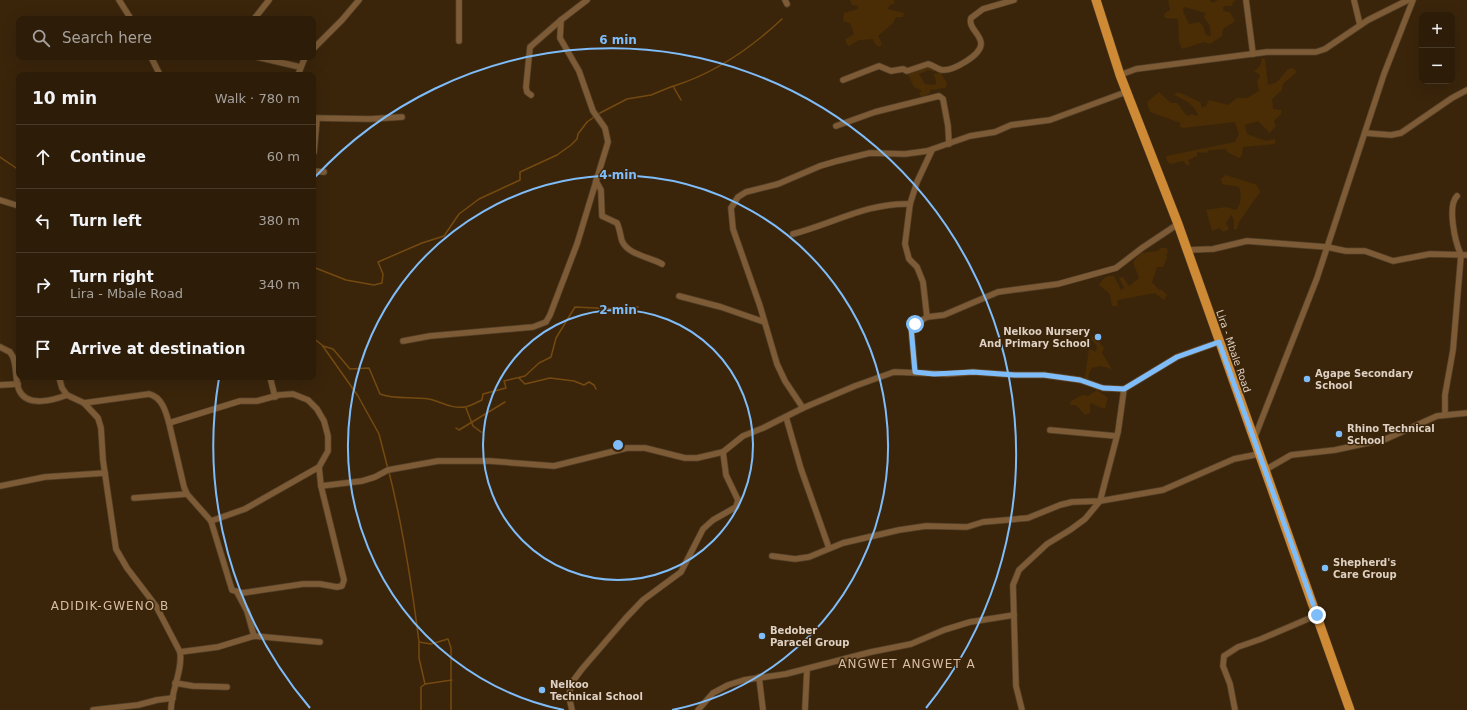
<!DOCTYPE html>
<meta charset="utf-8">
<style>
:root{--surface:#2c1c08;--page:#382916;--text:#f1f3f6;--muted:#a6a19c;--line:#483a29}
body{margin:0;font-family:"DejaVu Sans",sans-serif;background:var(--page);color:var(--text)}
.controls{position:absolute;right:12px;top:12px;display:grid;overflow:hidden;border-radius:8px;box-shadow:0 4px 16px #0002}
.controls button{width:36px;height:36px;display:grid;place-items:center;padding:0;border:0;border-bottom:1px solid var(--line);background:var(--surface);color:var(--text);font:20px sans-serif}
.stop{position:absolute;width:12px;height:12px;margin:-9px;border:3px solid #7fbdfa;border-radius:50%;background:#fff}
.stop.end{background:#7fbdfa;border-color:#fff;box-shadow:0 1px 4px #0008}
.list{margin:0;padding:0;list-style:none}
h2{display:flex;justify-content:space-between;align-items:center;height:52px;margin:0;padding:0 16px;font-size:17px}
h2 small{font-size:13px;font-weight:400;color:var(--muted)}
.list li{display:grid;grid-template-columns:26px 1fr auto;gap:12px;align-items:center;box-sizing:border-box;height:64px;padding:0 16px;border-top:1px solid var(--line)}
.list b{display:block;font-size:15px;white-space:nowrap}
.list p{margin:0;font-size:13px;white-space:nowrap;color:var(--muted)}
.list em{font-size:13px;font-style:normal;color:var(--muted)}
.icon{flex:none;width:22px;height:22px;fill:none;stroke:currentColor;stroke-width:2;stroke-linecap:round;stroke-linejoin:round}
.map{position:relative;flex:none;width:1467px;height:710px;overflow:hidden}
.search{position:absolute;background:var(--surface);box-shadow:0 4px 16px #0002;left:16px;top:16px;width:300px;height:44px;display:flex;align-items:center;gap:10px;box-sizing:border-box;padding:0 14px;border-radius:8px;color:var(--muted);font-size:15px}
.panel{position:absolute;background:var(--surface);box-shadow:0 4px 16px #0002;left:16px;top:72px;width:300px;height:308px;border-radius:8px}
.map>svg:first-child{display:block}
.green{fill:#4a2d05;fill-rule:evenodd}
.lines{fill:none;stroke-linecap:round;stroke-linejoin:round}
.stream{stroke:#754a10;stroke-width:1.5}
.street-casing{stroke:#544028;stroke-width:7}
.primary-casing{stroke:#544028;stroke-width:10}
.street{stroke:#7c5b36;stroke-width:5.5}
.primary{stroke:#ce8a35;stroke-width:9}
.route{stroke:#7fbdfa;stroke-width:5}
.ring{fill:none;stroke:#7fbdfa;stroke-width:2}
.poi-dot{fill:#7fbdfa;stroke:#3a250b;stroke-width:1.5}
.labels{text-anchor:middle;stroke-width:3;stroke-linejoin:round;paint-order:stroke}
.poi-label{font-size:10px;font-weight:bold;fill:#ded0c2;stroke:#3a250b;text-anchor:start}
.street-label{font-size:10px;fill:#ded0c2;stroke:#3a250b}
.quarter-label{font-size:12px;letter-spacing:1px;fill:#d8bda0;stroke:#3a250b}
.centre{fill:#7fbdfa;stroke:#3a250b;stroke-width:2}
.ring-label{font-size:12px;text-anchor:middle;font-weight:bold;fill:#7fbdfa;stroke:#3a250b;stroke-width:3;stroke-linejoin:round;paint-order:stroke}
</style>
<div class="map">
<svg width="1467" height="710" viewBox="0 0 1467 710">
<rect width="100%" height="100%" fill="#3a250b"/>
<!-- green -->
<g class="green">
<path d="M850,0H894L895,3L889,6L888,9L904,13L903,17H896L893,23L878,36L882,44L879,47L875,44L873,39L859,40L849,46L846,43V39L854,34L850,23L843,21L844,13L858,9V6L852,5Z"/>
<path d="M1168,0H1209L1213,3L1218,0H1237L1234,1L1231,6H1224L1223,11L1230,12L1235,21L1223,29L1222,36L1210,44L1204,42L1182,49L1179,42L1178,19L1165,18L1164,14L1170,10ZM1184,7L1206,13L1204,17L1210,26L1211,36L1206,35L1203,26L1199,22L1189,24L1183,11Z"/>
<path d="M1262,58L1265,59L1268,85L1277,82L1288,69L1293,68L1297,72L1283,84L1282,90L1272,99L1273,109L1281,110V114L1274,121L1276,126L1270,133L1258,121L1245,125L1247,134L1266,141L1275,139V144L1243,147L1242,155L1239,158L1227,152L1226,149L1209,150L1207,153L1197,152V156L1188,160L1190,164L1188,166L1183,161L1170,164L1167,161L1166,156L1235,142L1239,134L1235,122L1183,128L1179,126L1181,123L1150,112L1147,102L1159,92L1171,103H1177L1187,116L1192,114L1198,116C1197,106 1183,99 1174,95L1178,92L1200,102L1202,108L1206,106L1209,100L1228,105L1237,98H1247L1259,91L1257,81L1260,77L1259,74L1254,72L1260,66Z"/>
<path d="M929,65L936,69L934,72L929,70L919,74L925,84L935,85L936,83L934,74L940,72L947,83L946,88L930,90V93L922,97L919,94L922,91L914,87L908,74Z"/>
<path d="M1226,175L1257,185L1260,192L1239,222L1237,229H1234V220L1231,215L1226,223L1229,229L1223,232L1219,228L1212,231L1206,210L1226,207L1236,210C1241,205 1242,194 1239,187L1222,184L1221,179Z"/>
<path d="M1161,248H1167L1168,253L1166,254L1167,258L1163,267H1157L1152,282L1159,290H1162L1167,295L1164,300L1155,293L1118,300L1117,306H1112L1110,294L1099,285C1103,279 1106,275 1114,276L1121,290L1124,288L1119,278L1123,277L1129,286L1139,278L1133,262L1141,253L1157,251Z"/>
<path d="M1092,336L1095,337L1104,348L1102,353L1112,369L1100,366L1092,368L1089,373L1088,380L1094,382L1088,386L1084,383L1089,349L1096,352L1097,346L1091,339Z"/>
<path d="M1097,390L1108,398L1105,409L1090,403V413L1085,415L1076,405H1070L1071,401L1082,395L1088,396Z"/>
</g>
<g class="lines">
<!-- stream -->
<g class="stream">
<path d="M674,86C715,73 750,49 782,19"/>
<path d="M0,157L19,170"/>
<path d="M313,267L346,280L374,285L382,283L383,274L378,262L422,243L444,236L459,214L479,199L520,180V172L557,155L571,145L577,139L578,134L587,122L600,113L627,99L651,95L673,86L681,100"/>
<path d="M313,338L322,345L358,396L379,434L388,469"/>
<path d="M323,346L333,349L350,369L369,368L380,394C395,400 412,396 429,399C441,402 452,409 465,407C471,406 477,402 482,400L483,394L506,388L504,381L525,376L539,363L551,357L556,338L575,307L616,309L638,307"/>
<path d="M519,378L525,384L550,378L574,381L584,385L589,382L594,385L596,389"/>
<path d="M466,408L473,426L481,432"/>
<path d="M456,428L459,430L505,402"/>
<path d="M389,472C403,528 412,586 419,642L431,644L448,639L451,648V710"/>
<path d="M419,643V658L425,684L452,680"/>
<path d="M421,710V687L425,684"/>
</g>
<!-- street casing -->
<g class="street-casing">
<g id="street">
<path d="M119,0L131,19"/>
<path d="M785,0L787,4"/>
<path d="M1246,0L1253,54"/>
<path d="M1354,0L1360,25"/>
<path d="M254,19L269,0"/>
<path d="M459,41V0"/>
<path d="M313,49L342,20L359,0"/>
<path d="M151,57L160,75"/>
<path d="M257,57L300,67"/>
<path d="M298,75L305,57"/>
<path d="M1120,75L1136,69L1267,52H1316L1325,49L1368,20L1408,0"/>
<path d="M843,80L879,66L891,71L903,69L907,71L928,64C933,65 937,69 942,70C953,71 982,55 981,43C980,33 968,28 971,18L983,9L1014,0"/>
<path d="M531,95L527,92L526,87L530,47L561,20"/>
<path d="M313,118L370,119L402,117"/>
<path d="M836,126L875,112L939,96L943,99L948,126L949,144"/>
<path d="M1365,133L1391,135L1401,133L1452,98L1467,90"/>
<path d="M314,152L317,119"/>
<path d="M313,171L324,172"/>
<path d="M596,181L601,190L602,216L617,223C620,229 620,235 622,241C628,255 650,257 662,264"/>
<path d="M0,200L19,206"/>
<path d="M793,234C832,224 869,202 910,204"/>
<path d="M1187,250L1213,249L1247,241L1327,247L1346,251H1365L1393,261L1430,254L1467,255"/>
<path d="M679,296L721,307L764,322"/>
<path d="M927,317L923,282L917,267L909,259L905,244L910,204L917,182L932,150"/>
<path d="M403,341L430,336L533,327L546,322L550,315L577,244L608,142L605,128L593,111L579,71L560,38L561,20L587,0"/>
<path d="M0,347L10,352L13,357C17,368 15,380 19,390C27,408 54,400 67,395"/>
<path d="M915,372L911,327L927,317L944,315L998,292L1058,284L1116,268L1142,248L1178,224"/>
<path d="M59,377L62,388L67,395L84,403L98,418L101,428L103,460L116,549L127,568L156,606L180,652C183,670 171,691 171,710"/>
<path d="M270,377L275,397"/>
<path d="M0,385L18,384"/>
<path d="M84,403L149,394C162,397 166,412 169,423L240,401H257L279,395L293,394L308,400L317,409L324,421L328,436V451L319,467L245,509L211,521L187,494L184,487L169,423"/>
<path d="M803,408L785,381L777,364L760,306L733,229L731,208L738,197L746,192L778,184L820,166L837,161L870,153L905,154L927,151L970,136L995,132L1011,125L1050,120L1126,92"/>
<path d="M1445,415V395L1453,350L1461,255C1455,242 1447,206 1457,196"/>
<path d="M786,417L801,469L829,548"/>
<path d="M1050,430L1116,436"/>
<path d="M1254,439L1317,278L1384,74L1413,0"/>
<path d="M1265,470L1291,455L1335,450L1386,439L1437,416L1467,413"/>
<path d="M0,486L45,477L105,473"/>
<path d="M321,486L362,481L375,477L388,470L438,461H490L554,466L627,448H645L685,458H697L723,452L743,436L763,428L803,408L855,386L894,372L947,374L973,372L1015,375H1044L1080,380L1103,388L1124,389L1177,357L1219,342"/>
<path d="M134,498L187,494"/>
<path d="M211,521L232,590L242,593L303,584H320L337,587L342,586L344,580L321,486L319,467"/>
<path d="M772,556L795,559L809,557L843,543L899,530L926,526L967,527L983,522L1028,518L1060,505L1072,502L1100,501L1118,432L1124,389"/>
<path d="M237,592L247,611L254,636"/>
<path d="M180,652L218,647L254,636L320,642"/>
<path d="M759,677L763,710"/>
<path d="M175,683L193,686L227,687"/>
<path d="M93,710L138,705L157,700L173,698"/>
<path d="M572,710L569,697L570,690L573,681L582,669L625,619L643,600L681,572L703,529L713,520L736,507L738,500L726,475L723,452"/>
<path d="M698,710L713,693L728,685L744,680L786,674L871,652L911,644L944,630L970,622L1014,615"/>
<path d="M805,710L807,669"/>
<path d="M1022,710L1016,686L1013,585L1019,570L1047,544L1070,530L1085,519L1100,501L1163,490L1234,459L1259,454"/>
<path d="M1235,710L1230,684L1223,666L1224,656L1238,647L1261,639L1317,615"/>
</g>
</g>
<!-- primary casing -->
<g class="primary-casing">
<path id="primary" d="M1096,0L1120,75L1178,224L1350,710"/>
</g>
<!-- street -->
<use href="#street" class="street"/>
<!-- primary -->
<use href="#primary" class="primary"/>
</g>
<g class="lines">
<!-- route -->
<path class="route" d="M915,324L911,327L915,372L934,374L973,372L1015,375H1044L1080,380L1103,388L1124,389L1177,357L1219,342L1317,615"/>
</g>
<!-- distance rings -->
<g class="ring">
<circle cx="618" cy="445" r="135"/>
<path d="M564 710A270 270 0 1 1 672 710"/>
<path d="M310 708A405 405 0 0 1 219 378M315 177A405 405 0 0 1 926 708"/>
</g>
<!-- markers -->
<g class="poi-dot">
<circle cx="1098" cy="337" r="4"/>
<circle cx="1307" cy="379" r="4"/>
<circle cx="1339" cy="434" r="4"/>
<circle cx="1325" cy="568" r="4"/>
<circle cx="762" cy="636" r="4"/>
<circle cx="542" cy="690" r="4"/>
</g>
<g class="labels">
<!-- poi labels -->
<g class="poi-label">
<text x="1090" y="335" text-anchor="end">Nelkoo Nursery<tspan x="1090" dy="12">And Primary School</tspan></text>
<text x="1315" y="377">Agape Secondary<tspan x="1315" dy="12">School</tspan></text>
<text x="1347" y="432">Rhino Technical<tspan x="1347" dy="12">School</tspan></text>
<text x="1333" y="566">Shepherd's<tspan x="1333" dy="12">Care Group</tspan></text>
<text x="770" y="634">Bedober<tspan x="770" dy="12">Paracel Group</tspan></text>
<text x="550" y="688">Nelkoo<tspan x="550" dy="12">Technical School</tspan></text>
</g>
<!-- street labels -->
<g class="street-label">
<text transform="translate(1234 351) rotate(71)" y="4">Lira - Mbale Road</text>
</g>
<!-- quarter labels -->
<g class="quarter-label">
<text x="110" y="610">ADIDIK-GWENO B</text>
<text x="907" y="668">ANGWET ANGWET A</text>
</g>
</g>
<circle cx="618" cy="445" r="6" class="centre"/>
<g class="ring-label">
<text x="618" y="44">6 min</text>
<text x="618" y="179">4 min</text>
<text x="618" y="314">2 min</text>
</g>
</svg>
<div class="controls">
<button>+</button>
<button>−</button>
</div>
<div class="stop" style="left:915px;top:324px"></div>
<div class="stop end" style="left:1317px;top:615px"></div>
<div class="search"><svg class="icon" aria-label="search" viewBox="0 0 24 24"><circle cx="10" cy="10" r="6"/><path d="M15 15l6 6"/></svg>Search here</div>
<section class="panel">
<h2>10 min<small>Walk · 780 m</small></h2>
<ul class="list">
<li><svg class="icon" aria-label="ahead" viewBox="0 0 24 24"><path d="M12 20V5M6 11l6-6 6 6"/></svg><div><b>Continue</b></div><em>60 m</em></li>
<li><svg class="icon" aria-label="left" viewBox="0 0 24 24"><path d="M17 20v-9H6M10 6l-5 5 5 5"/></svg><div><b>Turn left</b></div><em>380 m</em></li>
<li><svg class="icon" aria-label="right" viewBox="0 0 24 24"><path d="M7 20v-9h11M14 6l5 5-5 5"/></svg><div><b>Turn right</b><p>Lira - Mbale Road</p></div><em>340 m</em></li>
<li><svg class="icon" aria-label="arrive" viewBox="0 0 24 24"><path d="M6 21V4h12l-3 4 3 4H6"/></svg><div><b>Arrive at destination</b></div></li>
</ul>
</section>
</div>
